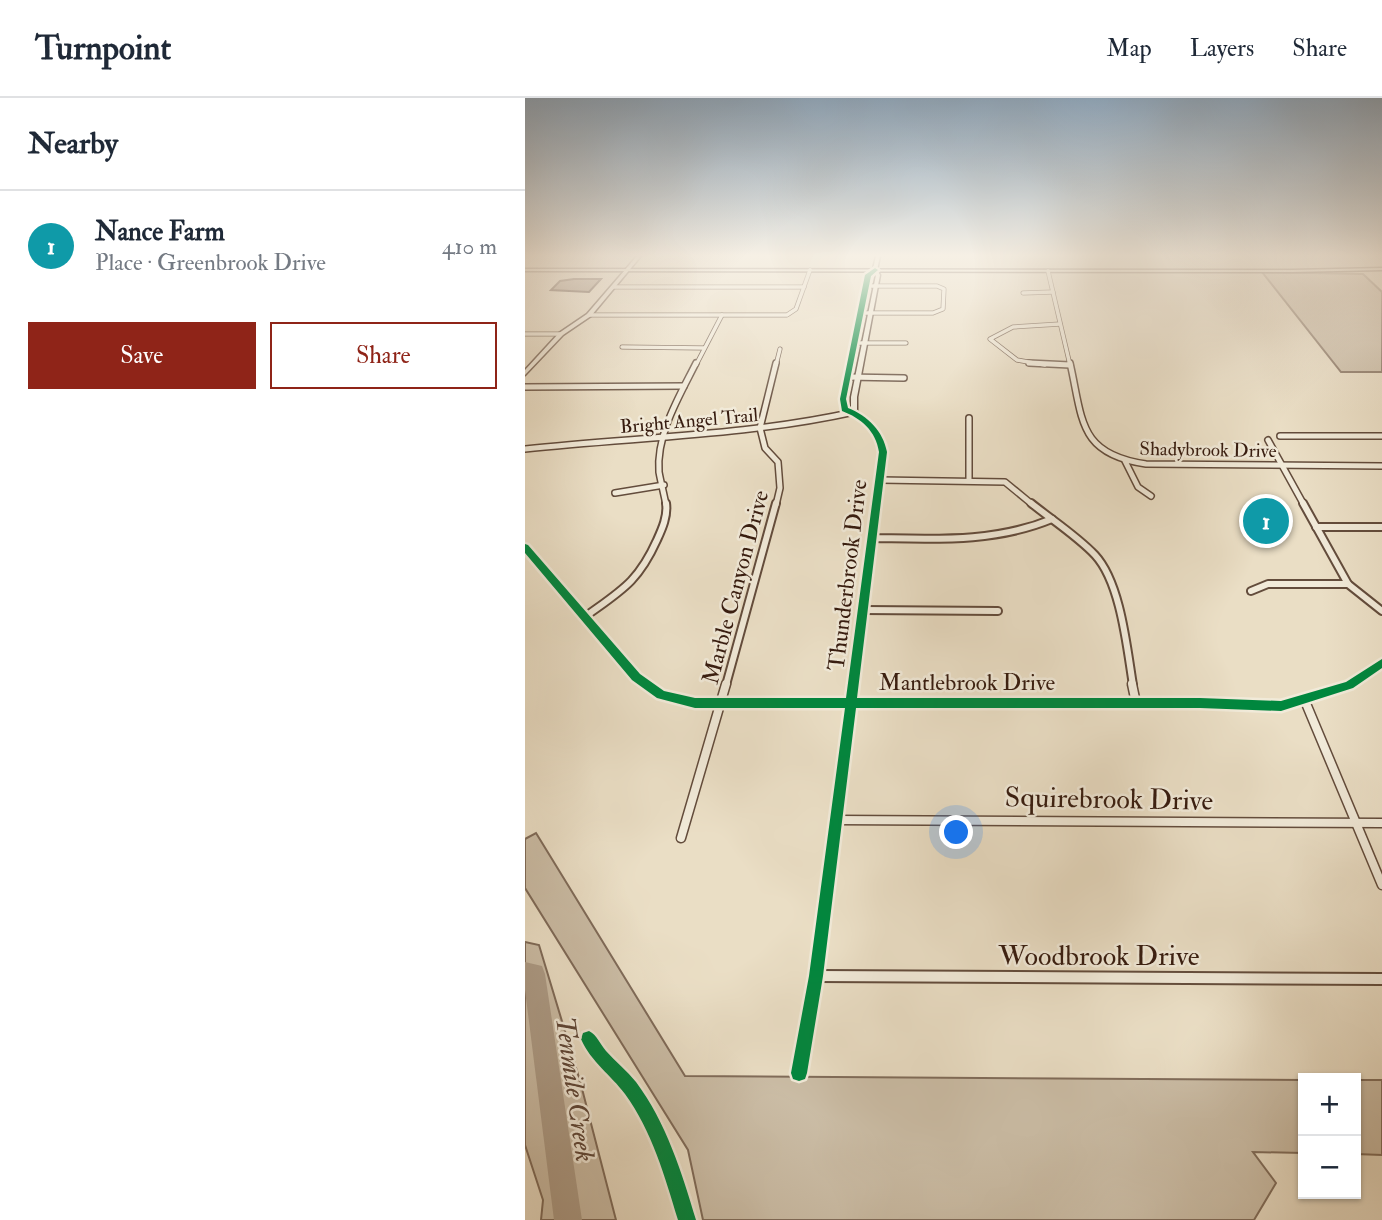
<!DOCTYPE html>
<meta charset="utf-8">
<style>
:root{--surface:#fff;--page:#f6f6f7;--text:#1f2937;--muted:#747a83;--line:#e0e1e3;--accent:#8f2418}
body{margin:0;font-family:"IM FELL Double Pica",serif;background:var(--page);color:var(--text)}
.controls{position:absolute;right:21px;bottom:21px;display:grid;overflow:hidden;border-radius:0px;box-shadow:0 2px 5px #0004}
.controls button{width:63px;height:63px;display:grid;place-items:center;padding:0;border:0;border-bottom:2px solid var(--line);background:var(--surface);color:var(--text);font:35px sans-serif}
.you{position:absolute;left:432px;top:735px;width:24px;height:24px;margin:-18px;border:5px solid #fff;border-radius:50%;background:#1a73e8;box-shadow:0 0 0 10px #1a73e833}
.badge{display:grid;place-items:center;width:46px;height:46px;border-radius:50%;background:var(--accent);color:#fff;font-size:23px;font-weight:700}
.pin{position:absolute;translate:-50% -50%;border:4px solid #fff;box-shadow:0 2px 7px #0006}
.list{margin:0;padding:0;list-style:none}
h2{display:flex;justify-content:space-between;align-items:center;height:91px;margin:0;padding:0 28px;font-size:30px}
h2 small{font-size:23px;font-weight:400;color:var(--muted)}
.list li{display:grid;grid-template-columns:46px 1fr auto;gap:21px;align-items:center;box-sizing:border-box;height:112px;padding:0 28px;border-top:2px solid var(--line)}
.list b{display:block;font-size:26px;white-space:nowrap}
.list p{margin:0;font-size:23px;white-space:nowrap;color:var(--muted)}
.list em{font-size:23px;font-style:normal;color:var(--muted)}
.actions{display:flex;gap:14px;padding:21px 28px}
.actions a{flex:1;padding:16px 0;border:2px solid var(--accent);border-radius:0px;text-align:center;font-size:24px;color:var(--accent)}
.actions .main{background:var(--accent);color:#fff}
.map{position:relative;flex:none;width:857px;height:1122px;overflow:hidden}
header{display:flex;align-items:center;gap:42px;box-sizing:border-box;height:98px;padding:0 35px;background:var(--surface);border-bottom:2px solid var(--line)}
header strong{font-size:33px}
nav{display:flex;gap:38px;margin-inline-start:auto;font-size:24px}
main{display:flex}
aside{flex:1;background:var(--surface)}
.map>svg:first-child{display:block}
.green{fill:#cbbda6;stroke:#806c5a;stroke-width:2}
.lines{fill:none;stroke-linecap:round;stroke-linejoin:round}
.river{fill:#ad9c87;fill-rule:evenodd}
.building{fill:#94806e;stroke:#361b0f;stroke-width:2}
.minor-far4-casing{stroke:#634c3c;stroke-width:5}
.minor-far3-casing{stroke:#634c3c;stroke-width:8}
.minor-far2-casing{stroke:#634c3c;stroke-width:10}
.minor-far1-casing{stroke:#634c3c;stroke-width:11}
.minor-casing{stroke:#634c3c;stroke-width:14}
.tertiary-casing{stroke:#634c3c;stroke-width:3}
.secondary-casing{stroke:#361b0f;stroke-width:3}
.minor-far4{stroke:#f1ead9;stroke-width:3.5}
.minor-far3{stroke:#f1ead9;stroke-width:5}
.minor-far2{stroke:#f1ead9;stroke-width:6}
.minor-far1{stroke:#f1ead9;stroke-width:8}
.minor{stroke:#f1ead9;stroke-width:10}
.tertiary{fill:#f1ead9;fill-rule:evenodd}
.secondary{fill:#f1ead9;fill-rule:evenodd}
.cycleway-casing{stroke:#f1ead9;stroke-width:5}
.cycleway{fill:#00873e;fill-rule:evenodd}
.labels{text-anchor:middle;stroke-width:5;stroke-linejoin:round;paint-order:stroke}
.far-street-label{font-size:19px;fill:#361b0f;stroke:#f1ead9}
.street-label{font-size:23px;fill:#361b0f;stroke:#f1ead9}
.near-street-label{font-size:28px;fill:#361b0f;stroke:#f1ead9}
.near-water-label{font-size:28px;font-style:italic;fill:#604839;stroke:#f1ead9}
</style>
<header>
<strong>Turnpoint</strong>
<nav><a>Map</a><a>Layers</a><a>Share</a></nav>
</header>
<main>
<aside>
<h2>Nearby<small></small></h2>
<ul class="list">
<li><span class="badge" style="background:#0f9aa8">1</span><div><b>Nance Farm</b><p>Place · Greenbrook Drive</p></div><em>410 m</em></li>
</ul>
<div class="actions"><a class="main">Save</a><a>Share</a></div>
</aside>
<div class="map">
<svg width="857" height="1122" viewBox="0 0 857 1122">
<rect width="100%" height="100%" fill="#eadec5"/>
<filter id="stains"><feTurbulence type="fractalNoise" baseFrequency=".00286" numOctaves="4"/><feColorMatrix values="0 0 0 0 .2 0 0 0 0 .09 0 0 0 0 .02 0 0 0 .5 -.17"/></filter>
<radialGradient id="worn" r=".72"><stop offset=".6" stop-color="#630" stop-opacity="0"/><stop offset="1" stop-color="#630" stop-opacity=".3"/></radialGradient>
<!-- green -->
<g class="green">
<path d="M737,174L838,176L857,194V274H816Z"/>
<path d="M11,735L160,978L778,982V1055L728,1054L751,1085L729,1122H178L163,1052L0,790V741Z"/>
<path d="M0,844L14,847L55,983L91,1122H16L18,1102L0,1047Z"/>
<path d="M831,982H857V1057L831,1056Z"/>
</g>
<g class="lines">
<!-- river -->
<path class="river" d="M0,864L17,868L20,876L57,1122H29L0,892Z"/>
</g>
<!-- building -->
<path class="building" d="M49,181H76L64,194L26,192L35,183Z"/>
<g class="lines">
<!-- minor-far4 casing -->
<g class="minor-far4-casing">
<g id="minor-far4">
<path d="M523,173L545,267"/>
<path d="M89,189H279"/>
<path d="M498,195L528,194"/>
<path d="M335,215H408L418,211L419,191L412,188H341"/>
<path d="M64,217H262L271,211L285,172"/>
<path d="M0,236H36"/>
<path d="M330,245H381"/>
<path d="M97,249L179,250"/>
<path d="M171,267L197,217"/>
<path d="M251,267L255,251"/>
<path d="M520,267L492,262L465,241L488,229L535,226"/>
<path d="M539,267H545"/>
</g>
</g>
<!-- minor-far3 casing -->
<g class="minor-far3-casing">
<g id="minor-far3">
<path d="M504,265L545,267"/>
<path d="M545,265C558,322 553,356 621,366L857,368"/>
<path d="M322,279L379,280"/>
<path d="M0,289L159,288"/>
<path d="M444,320V381"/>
<path d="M755,338H857"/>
<path d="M743,342L779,407"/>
<path d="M0,351C110,339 221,338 329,314"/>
<path d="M600,363L613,389L626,398"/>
<path d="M355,382L480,384L508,407"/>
<path d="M90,395L139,387"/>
<path d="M141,407C139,396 136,385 134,374C131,336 155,297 171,265"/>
<path d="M251,407L255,390L253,364L240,350L235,330L251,265"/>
</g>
</g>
<!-- minor-far2 casing -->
<g class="minor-far2-casing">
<g id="minor-far2">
<path d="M506,405C527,422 552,438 570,457C596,485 602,551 608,587"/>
<path d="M778,405L823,486L857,513"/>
<path d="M791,429H857"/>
<path d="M348,440C410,441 469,445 527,421"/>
<path d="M726,493L743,486H823"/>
<path d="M338,512L473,513"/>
<path d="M61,518C97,492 113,484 132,442C137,431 143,418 141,405"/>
<path d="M201,587L251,405"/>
</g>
</g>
<!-- minor-far1 casing -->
<g class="minor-far1-casing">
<g id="minor-far1">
<path d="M607,586L611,605"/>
<path d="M780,603L857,787"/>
<path d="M311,722L857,725"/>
<path d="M156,740L201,586"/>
<path d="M298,821L326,604"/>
</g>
</g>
<!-- minor casing -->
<g class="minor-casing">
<g id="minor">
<path d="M291,878L857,881"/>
<path d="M274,975L299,819"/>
</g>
</g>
<!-- tertiary casing -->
<g class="tertiary-casing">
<g id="tertiary">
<path d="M112,158H116L66,218L38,237L0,277V272L34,235L62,216Z"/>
<path d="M351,158H355L352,172L355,177L332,299V314C347,324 358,336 361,354L331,601H675L756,604L821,584L857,562V570L827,590L756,612L675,609H170L133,600L108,582L0,454V446L3,447L114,576L139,594L170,601H322L355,354C351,333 337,320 318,312L315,301L341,177L348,171ZM349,175L351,177L326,299V311L323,310L321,301L345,178Z"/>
</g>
</g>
<!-- secondary casing -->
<g class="secondary-casing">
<path id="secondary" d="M857,170V172L767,174L0,173V171L767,172Z"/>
</g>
<!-- minor-far4 -->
<use href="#minor-far4" class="minor-far4"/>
<!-- minor-far3 -->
<use href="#minor-far3" class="minor-far3"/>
<!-- minor-far2 -->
<use href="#minor-far2" class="minor-far2"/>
<!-- minor-far1 -->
<use href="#minor-far1" class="minor-far1"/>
<!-- minor -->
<use href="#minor" class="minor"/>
<!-- tertiary -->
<use href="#tertiary" class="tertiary"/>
<!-- secondary -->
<use href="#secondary" class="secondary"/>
<!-- cycleway casing -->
<g class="cycleway-casing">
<g id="cycleway">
<path d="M350,170L353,172L346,178L321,301L323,310C343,318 358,333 362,354L332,600H675L756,603L821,584L857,561V570L828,590L756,613L675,610H331L298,878L282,975L280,981L274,983L268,981L266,975L284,878L320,610H170L132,600L107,582L0,455V446L3,447L115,576L139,593L170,600H321L354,354C351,333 336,320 317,313L315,301L340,177Z"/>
<path d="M64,933C72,937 75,946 81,953C91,964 102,973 111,984C141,1024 157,1075 171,1122H153C140,1079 127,1033 100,996C86,977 66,964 56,941L58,935Z"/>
</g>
</g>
<!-- cycleway -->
<use href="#cycleway" class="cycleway"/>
</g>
<!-- sky -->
<linearGradient id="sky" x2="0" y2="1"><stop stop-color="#90aac1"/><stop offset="0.5" stop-color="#f6f0e5"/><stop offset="1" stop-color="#f6f0e5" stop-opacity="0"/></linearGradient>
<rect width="857" height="315" fill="url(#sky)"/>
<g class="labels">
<!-- far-street labels -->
<g class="far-street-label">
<text transform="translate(164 322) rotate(-5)" y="7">Bright Angel Trail</text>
<text transform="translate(683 351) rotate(1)" y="7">Shadybrook Drive</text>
</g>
<!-- street labels -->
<g class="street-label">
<text transform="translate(322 477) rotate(-83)" y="8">Thunderbrook Drive</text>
<text transform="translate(210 489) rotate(-75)" y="8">Marble Canyon Drive</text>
<text x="442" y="592">Mantlebrook Drive</text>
</g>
<!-- near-street labels -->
<g class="near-street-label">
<text transform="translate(584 700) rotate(1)" y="10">Squirebrook Drive</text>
<text x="574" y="867">Woodbrook Drive</text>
</g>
<!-- near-water labels -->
<g class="near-water-label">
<text transform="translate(51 991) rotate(82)" y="10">Tenmile Creek</text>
</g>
</g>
<rect width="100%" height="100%" filter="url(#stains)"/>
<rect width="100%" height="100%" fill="url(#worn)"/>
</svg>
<div class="controls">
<button>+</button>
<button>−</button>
</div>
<div class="you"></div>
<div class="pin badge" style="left:741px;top:423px;background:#0f9aa8">1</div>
</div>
</main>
